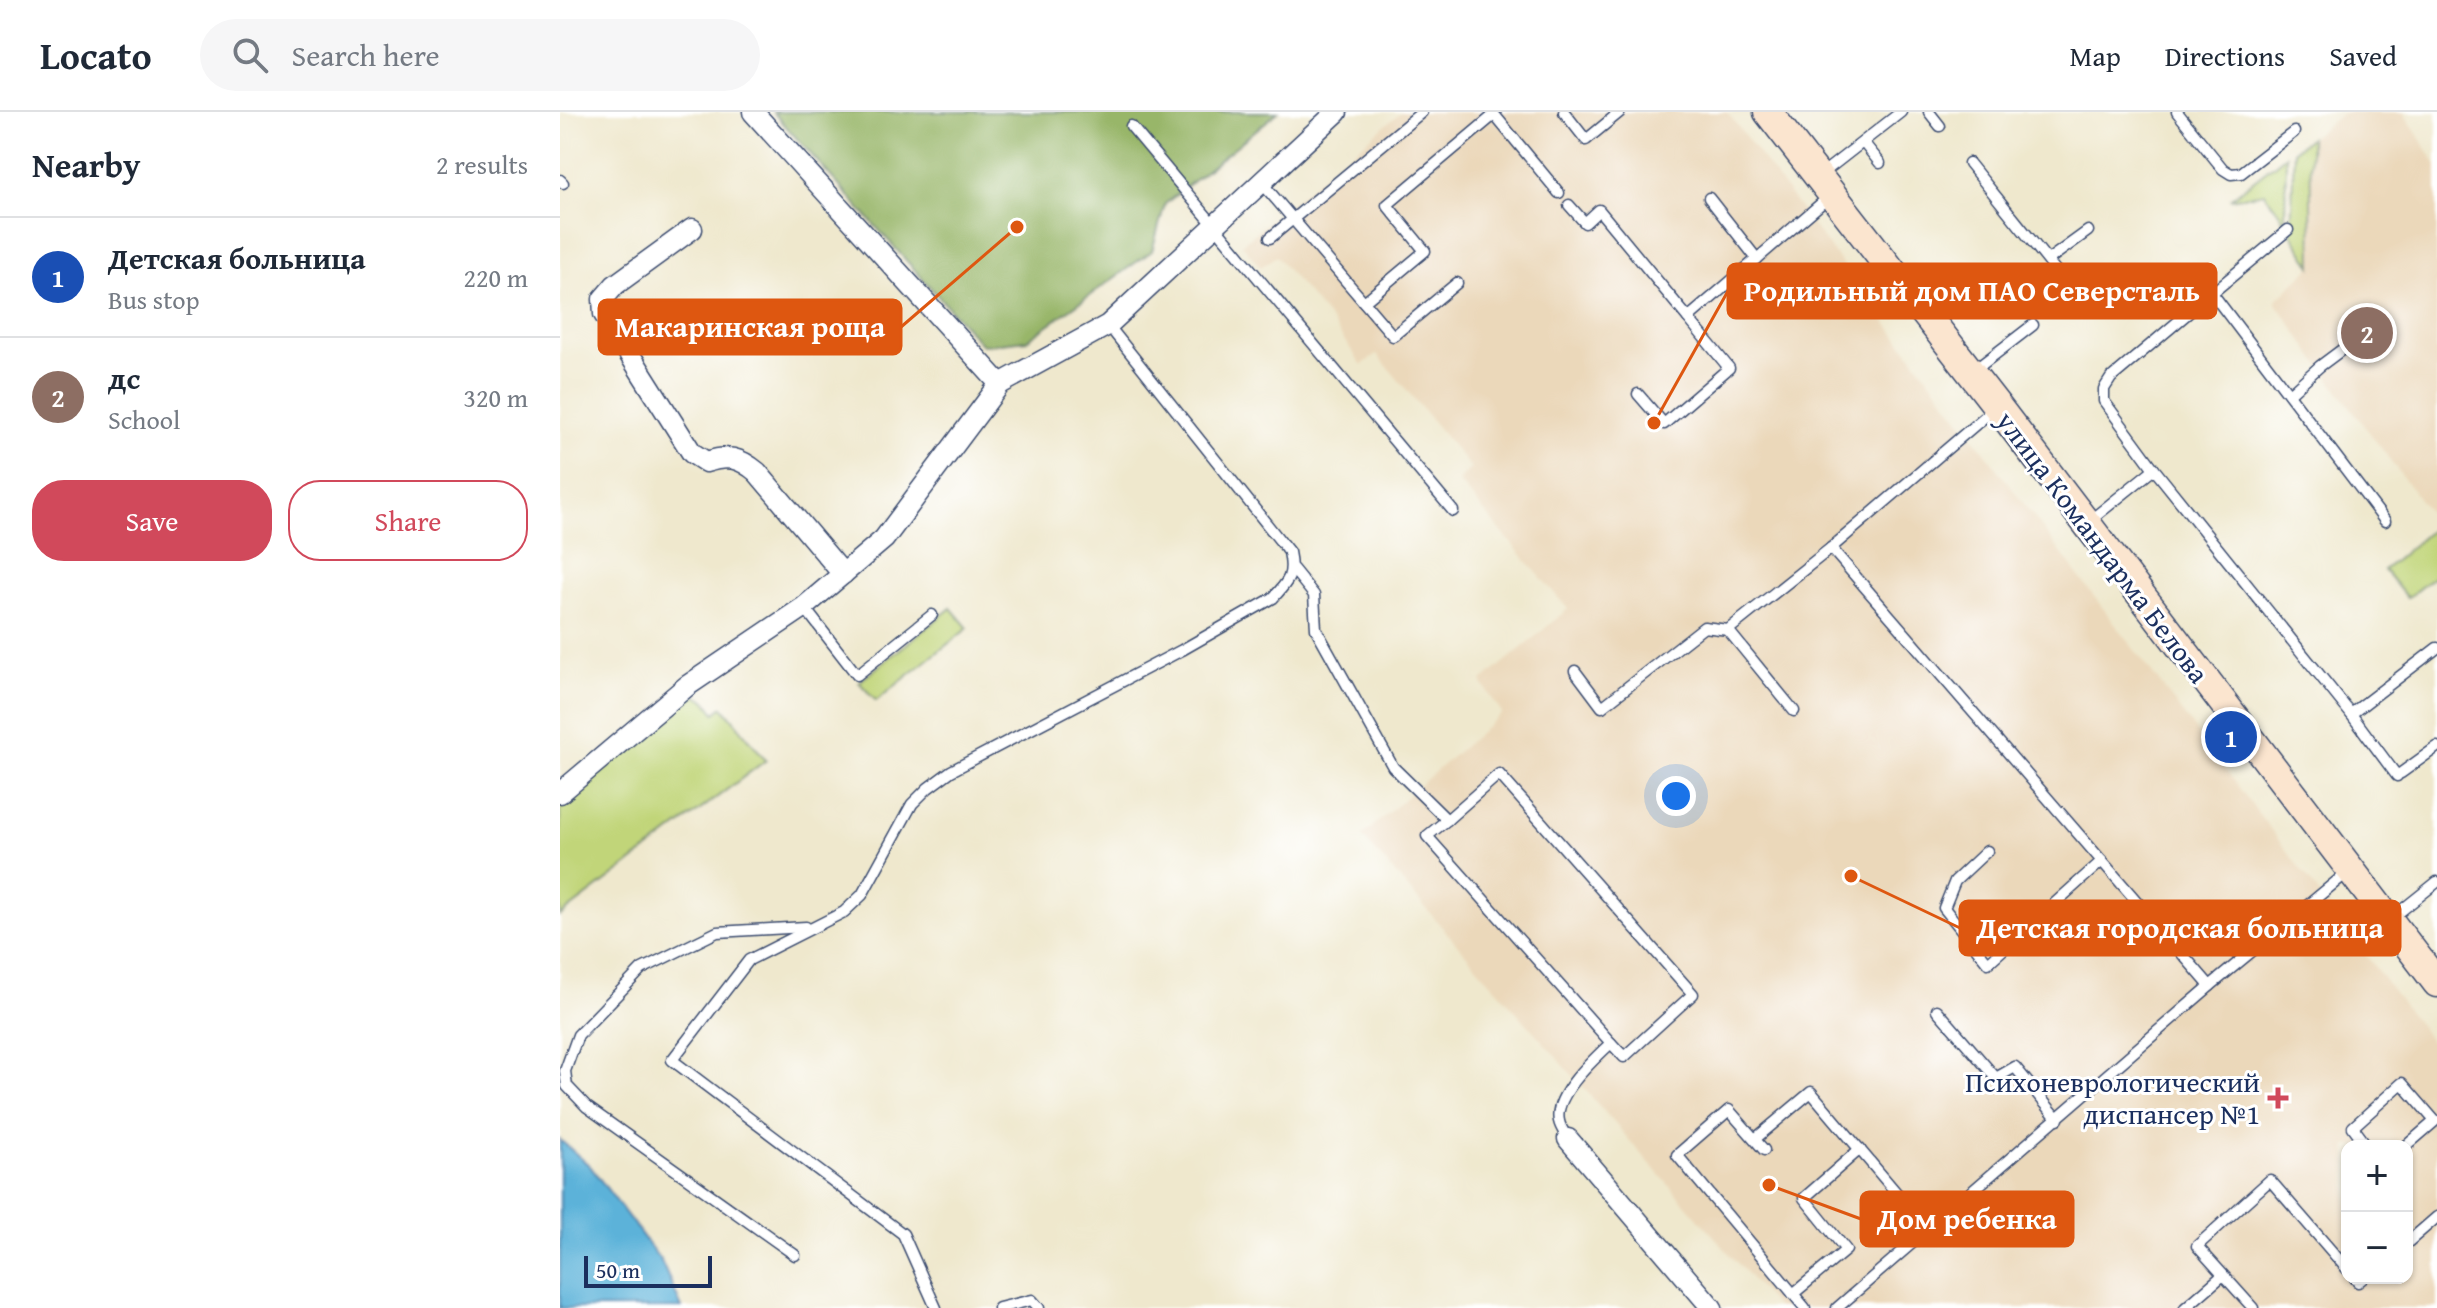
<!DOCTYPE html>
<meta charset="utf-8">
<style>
:root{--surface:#fff;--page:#f6f6f7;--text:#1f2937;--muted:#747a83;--line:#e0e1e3;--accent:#d1495b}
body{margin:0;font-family:"Gentium Book Plus",serif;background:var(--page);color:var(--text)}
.controls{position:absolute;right:24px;bottom:24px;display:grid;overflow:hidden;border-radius:16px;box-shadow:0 2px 6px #0004}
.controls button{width:72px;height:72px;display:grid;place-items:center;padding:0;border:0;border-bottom:2px solid var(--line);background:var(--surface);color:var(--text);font:40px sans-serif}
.scale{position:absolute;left:24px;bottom:20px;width:128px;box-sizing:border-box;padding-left:8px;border:4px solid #1b2f5e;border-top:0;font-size:22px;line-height:28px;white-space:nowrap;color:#1b2f5e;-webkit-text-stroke:6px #fff;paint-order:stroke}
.you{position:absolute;left:1116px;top:684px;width:28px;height:28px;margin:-20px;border:6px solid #fff;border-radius:50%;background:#1a73e8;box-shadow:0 0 0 12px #1a73e833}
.badge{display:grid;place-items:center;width:52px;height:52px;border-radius:50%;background:var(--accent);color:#fff;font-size:26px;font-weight:700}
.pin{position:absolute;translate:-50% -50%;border:4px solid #fff;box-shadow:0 2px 8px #0006}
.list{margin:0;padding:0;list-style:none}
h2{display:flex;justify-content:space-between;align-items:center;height:104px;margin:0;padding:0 32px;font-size:34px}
h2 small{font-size:26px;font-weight:400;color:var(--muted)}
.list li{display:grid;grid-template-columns:52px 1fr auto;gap:24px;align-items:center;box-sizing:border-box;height:120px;padding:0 32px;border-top:2px solid var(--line)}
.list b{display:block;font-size:30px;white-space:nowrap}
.list p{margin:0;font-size:26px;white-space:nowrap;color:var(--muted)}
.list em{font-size:26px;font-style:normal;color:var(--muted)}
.actions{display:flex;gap:16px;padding:24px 32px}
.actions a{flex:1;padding:18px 0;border:2px solid var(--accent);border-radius:32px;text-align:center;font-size:28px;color:var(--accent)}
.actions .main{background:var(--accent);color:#fff}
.icon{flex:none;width:44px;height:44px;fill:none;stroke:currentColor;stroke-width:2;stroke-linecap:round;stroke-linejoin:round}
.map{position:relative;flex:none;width:1877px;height:1196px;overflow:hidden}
header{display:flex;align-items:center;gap:48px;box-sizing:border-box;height:112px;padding:0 40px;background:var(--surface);border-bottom:2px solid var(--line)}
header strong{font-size:38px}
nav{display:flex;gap:44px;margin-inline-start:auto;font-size:28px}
.search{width:560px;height:72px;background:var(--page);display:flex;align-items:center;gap:20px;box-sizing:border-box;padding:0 28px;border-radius:44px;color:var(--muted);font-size:30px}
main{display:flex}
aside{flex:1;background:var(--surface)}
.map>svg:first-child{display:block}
.built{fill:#ebd8ba;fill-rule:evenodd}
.green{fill:#c1d579;stroke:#6e826c;stroke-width:2}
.forest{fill:#98b669;stroke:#5a7264;stroke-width:2}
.water{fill:#5cb2d9;stroke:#3c709c;stroke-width:2}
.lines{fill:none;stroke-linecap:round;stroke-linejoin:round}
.lane-casing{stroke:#3b4b6f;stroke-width:13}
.street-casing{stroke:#3b4b6f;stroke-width:23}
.secondary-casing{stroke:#3b4b6f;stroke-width:31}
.lane{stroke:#fff;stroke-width:10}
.street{stroke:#fff;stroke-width:20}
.secondary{stroke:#fbe5cf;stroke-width:28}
.poi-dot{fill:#d1495b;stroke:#fff;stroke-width:3}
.labels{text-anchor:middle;stroke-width:6;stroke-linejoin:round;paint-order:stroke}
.street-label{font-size:28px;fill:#1b2f5e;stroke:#fff}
.poi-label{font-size:28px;fill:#1b2f5e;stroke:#fff;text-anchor:end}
.leader{fill:none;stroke:#de5710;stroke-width:3}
.callout-dot{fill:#de5710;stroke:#fff;stroke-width:3}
.callout{fill:#de5710;stroke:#de5710;stroke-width:3}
.callout-label{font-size:30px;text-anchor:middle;font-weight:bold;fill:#fff}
</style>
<header>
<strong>Locato</strong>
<div class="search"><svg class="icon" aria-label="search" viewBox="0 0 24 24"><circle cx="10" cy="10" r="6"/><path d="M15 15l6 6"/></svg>Search here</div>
<nav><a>Map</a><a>Directions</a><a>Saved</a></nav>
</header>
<main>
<aside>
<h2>Nearby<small>2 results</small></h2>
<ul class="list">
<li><span class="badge" style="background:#1a4fb4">1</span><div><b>Детская больница</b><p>Bus stop</p></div><em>220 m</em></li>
<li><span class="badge" style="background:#8d6e63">2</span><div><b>дс</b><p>School</p></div><em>320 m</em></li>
</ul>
<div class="actions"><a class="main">Save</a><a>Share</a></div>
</aside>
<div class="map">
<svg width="1877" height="1196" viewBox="0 0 1877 1196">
<rect width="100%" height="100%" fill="#fff"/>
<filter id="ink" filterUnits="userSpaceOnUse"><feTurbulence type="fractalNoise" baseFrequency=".0125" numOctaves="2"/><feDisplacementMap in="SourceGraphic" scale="16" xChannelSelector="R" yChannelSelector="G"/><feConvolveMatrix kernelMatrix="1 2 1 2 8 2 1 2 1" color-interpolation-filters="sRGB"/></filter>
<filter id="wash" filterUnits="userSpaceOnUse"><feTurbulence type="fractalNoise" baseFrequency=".006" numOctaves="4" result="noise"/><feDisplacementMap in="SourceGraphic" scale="32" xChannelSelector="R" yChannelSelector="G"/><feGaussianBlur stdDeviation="1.8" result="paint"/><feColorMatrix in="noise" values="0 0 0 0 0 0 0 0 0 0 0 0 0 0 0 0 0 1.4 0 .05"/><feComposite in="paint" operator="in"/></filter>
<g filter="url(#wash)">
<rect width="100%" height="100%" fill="#efe8cd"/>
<!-- built -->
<g class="built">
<path d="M841,0H1167L1877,937V1196H1217L802,724L942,601L921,570L1008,497L898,369L911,356L817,242L802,253L770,208L716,144L701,155L682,132ZM1787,1034H1847V1166H1787Z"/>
<path d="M1785,0H1843L1877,53V411L1760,254L1715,189L1752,154L1750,26Z"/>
</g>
<!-- green -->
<g class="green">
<path d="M1750,26L1752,154L1731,121L1734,38Z"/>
<path d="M1726,43L1725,114L1721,103L1704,81L1670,87Z"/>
<path d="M1871,418L1877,427V462L1847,486L1824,458Z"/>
<path d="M391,496L408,516L316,589L299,570Z"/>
<path d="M134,583L145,588L155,601L163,595L206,648L0,804V688Z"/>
</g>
<!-- forest -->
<path class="forest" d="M213,0H718L605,92L592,139L467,228L422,233Z"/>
<!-- water -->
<path class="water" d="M0,1028L30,1054L101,1149L122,1196H0Z"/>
</g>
<g filter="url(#ink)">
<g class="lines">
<!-- lane casing -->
<g class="lane-casing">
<g id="lane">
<path d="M932,0L999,81"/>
<path d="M1004,0L1026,28L1060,0"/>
<path d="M1369,0L1380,14"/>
<path d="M1617,0L1663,57L1671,62L1681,61L1734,20"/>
<path d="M571,14L893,399"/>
<path d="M1303,30L1320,51"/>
<path d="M1409,51L1504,169"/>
<path d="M1259,64L1341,0"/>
<path d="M0,68L3,71"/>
<path d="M702,71L833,224L897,171"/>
<path d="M1149,86L1197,147"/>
<path d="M1009,93L1025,111L1039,98L1128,206"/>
<path d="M710,126L862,0"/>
<path d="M1488,148L1528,119"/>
<path d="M1652,181L1728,118"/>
<path d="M804,190L865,139L827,93L934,3"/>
<path d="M1412,260L1473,213"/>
<path d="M1078,282L1104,312L1169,256L1128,206L1270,84"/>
<path d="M1729,282L1760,254L1819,210"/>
<path d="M1825,409L1652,181L1551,266L1544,277V289L1594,357L1791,602L1877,536"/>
<path d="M1527,411L1594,357"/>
<path d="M1271,436L1650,874L1789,759"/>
<path d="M733,457L754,483L756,517L833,655L887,708L867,724L1051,931C1034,947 993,984 999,1009C1000,1015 1005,1022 1008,1027"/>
<path d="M244,495L297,563L372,503"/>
<path d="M1168,518L1234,599"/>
<path d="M1015,559L1042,595L1144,515L1168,518L1271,436L1435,296"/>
<path d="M1791,602L1837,664"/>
<path d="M1841,661L1877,635"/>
<path d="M887,708L939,662L1133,882L1064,945L1051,931"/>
<path d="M1427,739L1395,769L1384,796L1428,851L1542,749"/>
<path d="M1832,806L1877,770"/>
<path d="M1377,898L1436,966L1455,955L1498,1007"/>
<path d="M1195,1027L1251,980L1367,1117"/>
<path d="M1807,1034L1793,1015L1842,971L1875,1009L1846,1034"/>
<path d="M1204,1038L1169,998L1117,1043L1245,1196"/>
<path d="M1847,1131L1877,1105"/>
<path d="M235,1143L27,995L7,974L5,959L18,923L82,857L157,820L246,815"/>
<path d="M1795,1166L1798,1170L1803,1166"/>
<path d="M1233,1182L1286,1138L1244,1086L1300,1037"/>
<path d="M376,1196L343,1122L112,948L189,848L284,800L302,783L352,692L368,676L391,659L622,538L713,486C729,469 734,463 729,440L548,213"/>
<path d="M439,1196L472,1188L479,1196"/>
<path d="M1277,1196L1650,874"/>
<path d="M1625,1196L1662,1164"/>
<path d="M1693,1196L1637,1134L1710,1068L1787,1157"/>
</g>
</g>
<!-- street casing -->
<g class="street-casing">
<g id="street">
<path d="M193,0L440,272"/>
<path d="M132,117L55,173L43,187L44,202L132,341L146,350C168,343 179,345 197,360L283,462"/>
<path d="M0,681L127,574L244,495L324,427L440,272L548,213L777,0"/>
<path d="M1008,1027L1152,1196"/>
</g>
</g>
<!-- secondary casing -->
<g class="secondary-casing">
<path id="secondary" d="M1208,0L1437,294L1877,871"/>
</g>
<!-- lane -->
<use href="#lane" class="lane"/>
<!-- street -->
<use href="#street" class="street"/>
<!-- secondary -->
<use href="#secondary" class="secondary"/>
</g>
</g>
<!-- markers -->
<path class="poi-dot" d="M1714 974h8v8h8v8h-8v8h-8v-8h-8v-8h8z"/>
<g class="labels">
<!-- street labels -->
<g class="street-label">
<text transform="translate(1543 435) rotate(53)" y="10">улица Командарма Белова</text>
</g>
<!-- poi labels -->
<g class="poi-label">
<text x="1700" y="980">Психоневрологический<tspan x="1700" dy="32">диспансер №1</tspan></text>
</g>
</g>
<!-- callouts -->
<path class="leader" d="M1094 311L1168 179M457 115L341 215M1291 764L1400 816M1209 1073L1301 1107"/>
<g class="callout-dot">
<circle cx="1094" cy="311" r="8"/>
<circle cx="457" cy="115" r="8"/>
<circle cx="1291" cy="764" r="8"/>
<circle cx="1209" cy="1073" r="8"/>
</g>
<g class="callout">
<rect x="1168" y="152" width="488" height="54" rx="8"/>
<rect x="39" y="188" width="302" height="54" rx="8"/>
<rect x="1400" y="789" width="440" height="54" rx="8"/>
<rect x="1301" y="1080" width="212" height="54" rx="8"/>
</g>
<g class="callout-label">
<text x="1412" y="189">Родильный дом ПАО Северсталь</text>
<text x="190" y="225">Макаринская роща</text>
<text x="1620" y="826">Детская городская больница</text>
<text x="1407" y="1117">Дом ребенка</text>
</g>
</svg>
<div class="controls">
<button>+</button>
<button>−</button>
</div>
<div class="scale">50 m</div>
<div class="you"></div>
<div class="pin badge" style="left:1671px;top:625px;background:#1a4fb4">1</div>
<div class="pin badge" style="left:1807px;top:221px;background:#8d6e63">2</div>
</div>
</main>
